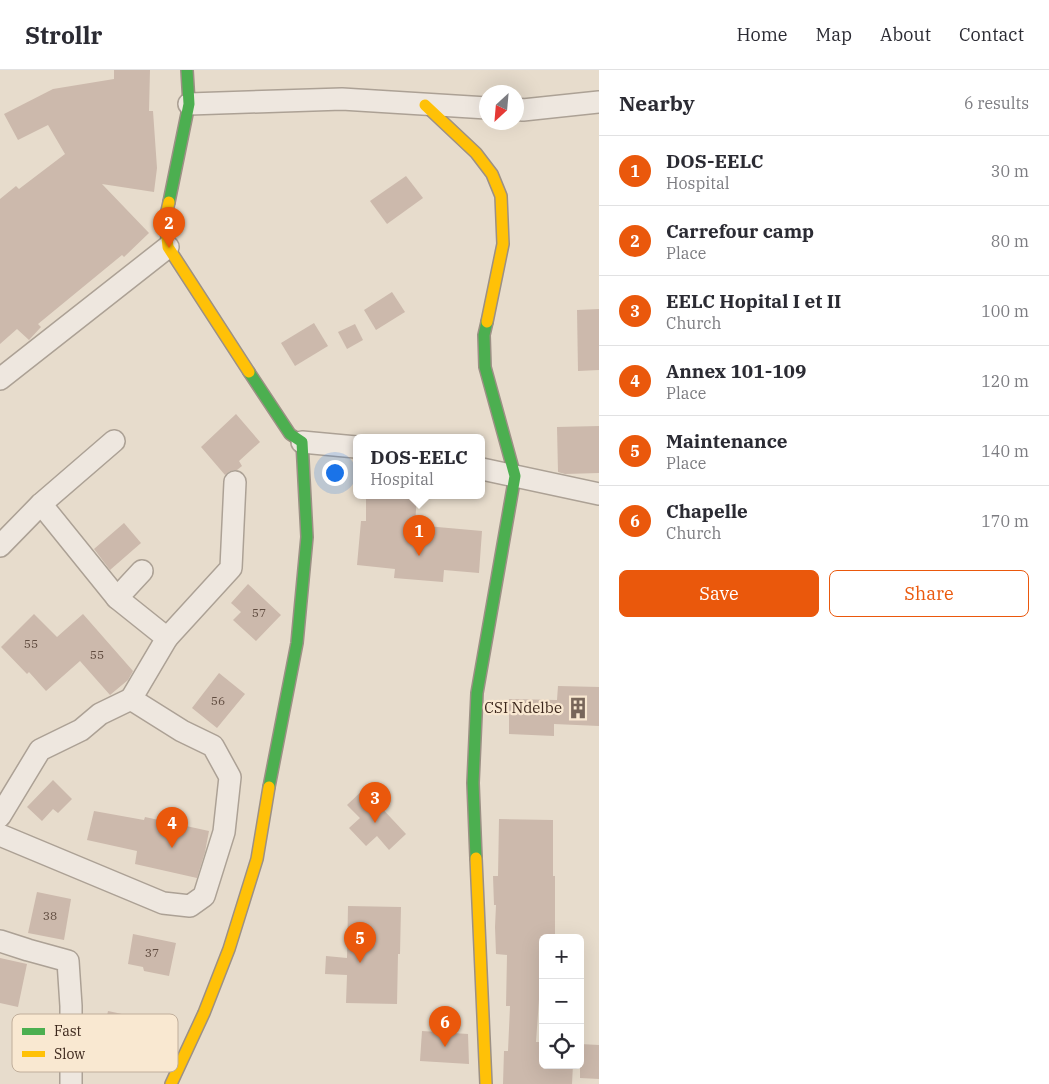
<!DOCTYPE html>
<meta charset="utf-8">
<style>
:root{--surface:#fff;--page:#f2f2f3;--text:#2b2b33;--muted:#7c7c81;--line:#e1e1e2;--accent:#ea580c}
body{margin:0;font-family:"IBM Plex Serif",serif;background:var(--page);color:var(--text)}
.controls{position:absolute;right:15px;bottom:15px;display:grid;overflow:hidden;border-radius:8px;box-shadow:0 5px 20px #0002}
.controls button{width:45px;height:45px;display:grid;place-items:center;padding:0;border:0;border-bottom:1px solid var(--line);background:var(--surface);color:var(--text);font:25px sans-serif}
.compass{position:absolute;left:479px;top:15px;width:45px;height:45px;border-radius:50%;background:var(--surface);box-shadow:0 5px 20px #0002;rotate:206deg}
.you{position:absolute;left:334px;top:402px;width:18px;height:18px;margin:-12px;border:4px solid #fff;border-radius:50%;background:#1a73e8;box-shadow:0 0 0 8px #1a73e833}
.badge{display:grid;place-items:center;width:32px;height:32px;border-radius:50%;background:var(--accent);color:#fff;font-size:16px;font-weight:700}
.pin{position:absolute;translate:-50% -41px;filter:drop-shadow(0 1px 2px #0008)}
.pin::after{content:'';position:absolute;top:26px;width:18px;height:15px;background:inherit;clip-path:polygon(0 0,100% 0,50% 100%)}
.popup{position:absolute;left:353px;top:364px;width:132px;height:65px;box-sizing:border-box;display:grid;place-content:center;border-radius:8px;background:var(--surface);filter:drop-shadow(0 1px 4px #0005);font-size:16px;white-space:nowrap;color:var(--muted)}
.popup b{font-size:19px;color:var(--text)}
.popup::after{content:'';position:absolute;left:50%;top:100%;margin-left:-10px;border:10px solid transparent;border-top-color:var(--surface)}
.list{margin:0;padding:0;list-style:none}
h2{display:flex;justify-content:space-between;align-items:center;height:65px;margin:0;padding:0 20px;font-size:21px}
h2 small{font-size:16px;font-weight:400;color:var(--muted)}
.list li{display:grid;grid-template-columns:32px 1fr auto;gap:15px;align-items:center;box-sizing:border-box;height:70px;padding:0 20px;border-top:1px solid var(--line)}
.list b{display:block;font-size:19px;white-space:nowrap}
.list p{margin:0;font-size:16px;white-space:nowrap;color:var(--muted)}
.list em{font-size:16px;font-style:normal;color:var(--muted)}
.actions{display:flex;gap:10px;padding:15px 20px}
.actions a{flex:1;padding:11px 0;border:1px solid var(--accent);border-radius:8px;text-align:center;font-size:18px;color:var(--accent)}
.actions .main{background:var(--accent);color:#fff}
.icon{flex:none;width:28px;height:28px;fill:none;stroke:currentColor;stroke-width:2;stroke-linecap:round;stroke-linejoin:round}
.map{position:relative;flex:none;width:599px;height:1014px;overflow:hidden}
header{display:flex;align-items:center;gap:30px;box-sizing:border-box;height:70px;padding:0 25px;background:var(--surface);border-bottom:1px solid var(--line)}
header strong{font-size:24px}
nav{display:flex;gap:28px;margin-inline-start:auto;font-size:18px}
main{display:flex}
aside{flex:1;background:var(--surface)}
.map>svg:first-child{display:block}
.building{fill:#ccb9ac}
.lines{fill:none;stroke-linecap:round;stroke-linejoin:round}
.street-casing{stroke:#aca195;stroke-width:24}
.fast-casing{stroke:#9c9085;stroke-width:14}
.slow-casing{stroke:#9c9085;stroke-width:14}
.street{stroke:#eee7df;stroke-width:21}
.fast{stroke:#4caf50;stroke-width:11}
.slow{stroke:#ffc107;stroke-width:11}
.labels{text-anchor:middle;stroke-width:4.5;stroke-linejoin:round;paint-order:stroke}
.number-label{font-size:12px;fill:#604c40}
.poi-label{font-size:15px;fill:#3c271c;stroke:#f9e8d1;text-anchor:end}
.key{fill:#f9e8d1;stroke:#c0ae9b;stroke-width:1}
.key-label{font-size:14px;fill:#3c271c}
</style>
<header>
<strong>Strollr</strong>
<nav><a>Home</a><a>Map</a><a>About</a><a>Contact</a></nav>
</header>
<main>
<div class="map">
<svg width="599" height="1014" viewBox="0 0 599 1014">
<rect width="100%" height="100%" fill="#e7dccc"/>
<!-- building -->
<g class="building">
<path d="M114,0H150L149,41H153L157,98L154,122L102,114L149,163L124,187L122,185L38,254L41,257L29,270L17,259L0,274V129L16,116L19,119L65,84L48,55L18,70L4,44L53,19L114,9Z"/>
<path d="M406,106L423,128L387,154L370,131Z"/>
<path d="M392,222L405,242L376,260L364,240Z"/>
<path d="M599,239V300L578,301L577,240Z"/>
<path d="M314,253L328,276L295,296L281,273Z"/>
<path d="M355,254L363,270L347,279L338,262Z"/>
<path d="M236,344L260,372L239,391L242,396L237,400L230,401L225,405L201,377Z"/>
<path d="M599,356V403L565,404L558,402L557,357Z"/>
<path d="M366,425H417L415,455L482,461L479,503L444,500L443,512L394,508L395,499L357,495L361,451H366Z"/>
<path d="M124,453L141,473L110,500L94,479Z"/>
<path d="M248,514L281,545L256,571L233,550L241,542L231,533Z"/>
<path d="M34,544L57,567L83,544L133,601L128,610L110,625L80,591L46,621L29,602L27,604L1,577Z"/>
<path d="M219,603L245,624L217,658L192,638Z"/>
<path d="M558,616L599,617V656L554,654V666L509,664V629L557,630Z"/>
<path d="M53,710L72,729L58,743L53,739L42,751L27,737Z"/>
<path d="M364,719L406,764L389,780L377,766L366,776L349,758L360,748L347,735Z"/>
<path d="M94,741L144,750L145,747L209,761L205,782L197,808L135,794L137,781L87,770Z"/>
<path d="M499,749L553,750V806H555V868H543V887H542L536,972H543V995H573L572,1014H503L504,981H508L510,936H506L507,885L496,884L495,857L496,835H494L493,806H498Z"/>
<path d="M37,822L71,829L64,870L28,863Z"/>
<path d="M348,836L401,837L400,884H398L397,934L346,933L347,905L325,904L326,886L347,888Z"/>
<path d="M133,864L176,873L169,906L144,901L143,897L128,894Z"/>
<path d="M0,888L27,894L18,937L0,933Z"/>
<path d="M108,941L136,947L126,996L100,991L102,983L85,979L91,952L105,955Z"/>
<path d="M422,961L468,964L469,994L420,991Z"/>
<path d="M580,974L599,975V1009L580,1008Z"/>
</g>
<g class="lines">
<!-- street casing -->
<g class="street-casing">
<g id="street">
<path d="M189,34L342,29L487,38"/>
<path d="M516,39L523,40L599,32"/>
<path d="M0,309L168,177"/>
<path d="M302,372L356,377"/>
<path d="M482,399L599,424"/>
<path d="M41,434L117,528"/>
<path d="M0,476L41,434L114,371"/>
<path d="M167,568L231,498L235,412"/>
<path d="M131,629L167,568L117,528L142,501"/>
<path d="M0,746L40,680L81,660L100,644L131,629L182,661L213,676L230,707L224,762L204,826L190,836L163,833L0,765"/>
<path d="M0,871L28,880L68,891L71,936V1014"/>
</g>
</g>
<!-- fast casing -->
<g class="fast-casing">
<g id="fast">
<path d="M169,132L189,34L187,0"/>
<path d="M249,302L290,364L302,372L307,467L297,573L269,717"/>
<path d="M476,788L473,713L477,623L515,406L485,297L484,265L487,252"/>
</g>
</g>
<!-- slow casing -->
<g class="slow-casing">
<g id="slow">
<path d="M425,35L476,83L492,104L501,126L503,174L487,252"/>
<path d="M169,132L165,150L168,177L249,302"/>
<path d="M476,788L486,1014"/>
<path d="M171,1014L204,943L229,879L257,789L269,717"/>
</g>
</g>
<!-- street -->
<use href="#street" class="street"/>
<!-- fast -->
<use href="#fast" class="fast"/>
<!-- slow -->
<use href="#slow" class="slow"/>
</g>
<!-- icons -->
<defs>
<g id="building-bare" transform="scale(1.725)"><path d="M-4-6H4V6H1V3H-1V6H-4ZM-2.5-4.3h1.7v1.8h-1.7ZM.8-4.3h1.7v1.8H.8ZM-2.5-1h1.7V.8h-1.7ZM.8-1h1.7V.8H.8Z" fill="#78665a" stroke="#f9e8d1" stroke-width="2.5" paint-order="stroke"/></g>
</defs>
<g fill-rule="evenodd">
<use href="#building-bare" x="578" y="638"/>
</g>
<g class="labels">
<!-- number labels -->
<g class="number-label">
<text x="259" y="547">57</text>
<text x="31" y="578">55</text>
<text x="97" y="589">55</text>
<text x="218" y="635">56</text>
<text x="50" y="850">38</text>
<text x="152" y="887">37</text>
</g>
<!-- poi labels -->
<g class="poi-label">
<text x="562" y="643">CSI Ndelbe</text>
</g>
</g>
<!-- legend -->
<rect x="12" y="944" width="166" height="58" rx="8" class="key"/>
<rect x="22" y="958" width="23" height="7" fill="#4caf50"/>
<rect x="22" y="981" width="23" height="6" fill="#ffc107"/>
<g class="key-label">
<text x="54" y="966">Fast</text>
<text x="54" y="989">Slow</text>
</g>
</svg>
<div class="controls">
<button>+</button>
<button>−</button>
<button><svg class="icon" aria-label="locate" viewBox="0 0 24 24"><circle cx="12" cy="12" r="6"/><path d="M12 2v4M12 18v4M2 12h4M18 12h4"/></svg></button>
</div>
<svg class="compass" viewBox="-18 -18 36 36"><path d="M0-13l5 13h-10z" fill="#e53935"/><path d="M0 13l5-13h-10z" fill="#7c7c81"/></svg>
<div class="you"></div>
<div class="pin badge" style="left:419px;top:486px">1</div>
<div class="popup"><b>DOS-EELC</b>Hospital</div>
<div class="pin badge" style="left:169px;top:178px">2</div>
<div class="pin badge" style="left:375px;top:753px">3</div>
<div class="pin badge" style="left:172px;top:778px">4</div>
<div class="pin badge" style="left:360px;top:893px">5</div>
<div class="pin badge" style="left:445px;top:977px">6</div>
</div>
<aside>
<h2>Nearby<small>6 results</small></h2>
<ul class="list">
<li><span class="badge">1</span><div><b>DOS-EELC</b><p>Hospital</p></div><em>30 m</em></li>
<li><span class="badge">2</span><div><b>Carrefour camp</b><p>Place</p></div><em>80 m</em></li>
<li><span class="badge">3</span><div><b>EELC Hopital I et II</b><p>Church</p></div><em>100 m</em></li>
<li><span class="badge">4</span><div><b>Annex 101-109</b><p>Place</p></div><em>120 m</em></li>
<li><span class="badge">5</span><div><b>Maintenance</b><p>Place</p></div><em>140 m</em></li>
<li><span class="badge">6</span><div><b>Chapelle</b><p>Church</p></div><em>170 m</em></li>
</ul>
<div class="actions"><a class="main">Save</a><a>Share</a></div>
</aside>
</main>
